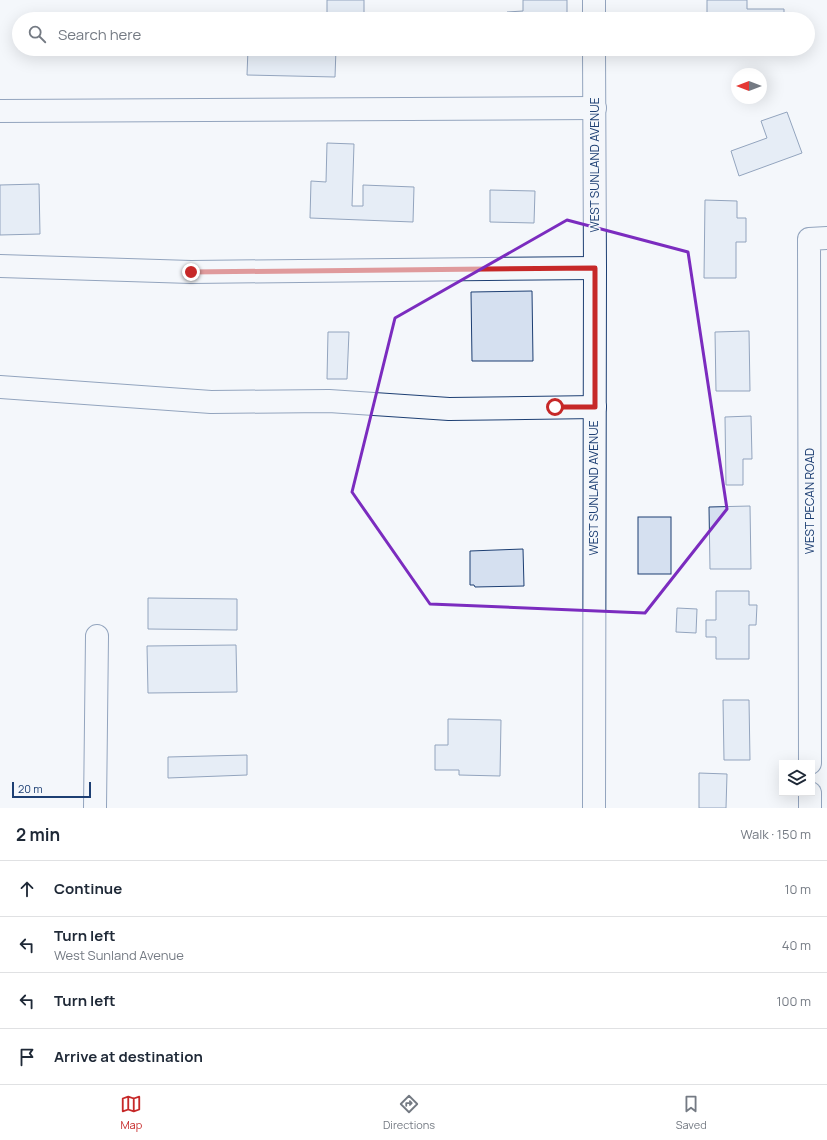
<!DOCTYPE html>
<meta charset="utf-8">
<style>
:root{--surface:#fff;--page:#f6f6f7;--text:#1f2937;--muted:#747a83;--line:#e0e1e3;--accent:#c62828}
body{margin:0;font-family:Manrope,sans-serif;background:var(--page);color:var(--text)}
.controls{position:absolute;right:12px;bottom:12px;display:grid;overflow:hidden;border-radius:0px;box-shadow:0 4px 16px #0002}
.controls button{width:36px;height:36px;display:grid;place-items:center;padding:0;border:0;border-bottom:1px solid var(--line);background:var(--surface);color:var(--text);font:20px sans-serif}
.compass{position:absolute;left:731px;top:68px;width:36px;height:36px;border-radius:50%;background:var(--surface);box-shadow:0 4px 16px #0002;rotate:270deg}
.scale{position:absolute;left:12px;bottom:10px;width:79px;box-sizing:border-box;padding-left:4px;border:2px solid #1d3f73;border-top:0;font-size:11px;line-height:14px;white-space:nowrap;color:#1d3f73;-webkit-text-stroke:3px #f4f7fb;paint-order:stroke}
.stop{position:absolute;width:12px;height:12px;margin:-9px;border:3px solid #c62828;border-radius:50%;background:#fff}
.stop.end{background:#c62828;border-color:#fff;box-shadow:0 1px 4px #0008}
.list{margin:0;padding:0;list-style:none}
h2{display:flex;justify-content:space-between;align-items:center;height:52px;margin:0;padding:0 16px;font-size:17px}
h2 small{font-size:13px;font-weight:400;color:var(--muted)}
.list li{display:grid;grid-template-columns:26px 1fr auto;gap:12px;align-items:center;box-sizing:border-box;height:56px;padding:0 16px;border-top:1px solid var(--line)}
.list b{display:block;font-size:15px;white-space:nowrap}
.list p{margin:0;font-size:13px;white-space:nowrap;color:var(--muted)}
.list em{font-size:13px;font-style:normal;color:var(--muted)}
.icon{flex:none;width:22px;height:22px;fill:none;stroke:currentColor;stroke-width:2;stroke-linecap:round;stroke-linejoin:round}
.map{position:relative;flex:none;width:827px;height:808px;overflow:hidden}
.search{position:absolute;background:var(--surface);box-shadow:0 4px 16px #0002;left:12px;right:12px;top:12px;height:44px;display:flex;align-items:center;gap:10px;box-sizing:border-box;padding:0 14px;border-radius:22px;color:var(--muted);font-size:15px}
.sheet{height:276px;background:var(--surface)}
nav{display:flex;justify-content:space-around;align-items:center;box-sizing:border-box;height:56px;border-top:1px solid var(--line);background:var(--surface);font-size:11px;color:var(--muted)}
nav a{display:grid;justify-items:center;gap:2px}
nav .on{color:var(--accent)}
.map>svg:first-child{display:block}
.building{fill:#d5e0f0;stroke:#1d3f73}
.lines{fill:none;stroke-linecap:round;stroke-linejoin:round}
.minor-casing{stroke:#1d3f73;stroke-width:24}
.minor{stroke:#f4f7fb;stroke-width:22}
.route{stroke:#c62828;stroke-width:5}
.marked{fill:none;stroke:#7b2cbf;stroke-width:3;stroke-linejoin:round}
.labels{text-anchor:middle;stroke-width:3;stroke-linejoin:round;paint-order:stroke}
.street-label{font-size:12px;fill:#1d3f73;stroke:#f4f7fb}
</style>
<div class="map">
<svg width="827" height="808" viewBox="0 0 827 808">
<rect width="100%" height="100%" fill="#f4f7fb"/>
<!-- building -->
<g class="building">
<path d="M327,0H364V13L327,14Z"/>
<path d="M523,0H567V19H507V12L523,11Z"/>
<path d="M707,0H747V9H784V19H707Z"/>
<path d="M248,49H336L335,77L247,75Z"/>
<path d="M787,112L802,153L739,176L731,151L767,138L761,121Z"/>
<path d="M327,143L354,144L352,206H363V185L414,187L413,222L310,218L311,181L326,182Z"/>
<path d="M39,184L40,234L0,235V185Z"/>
<path d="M490,190L535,191L534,223L490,222Z"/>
<path d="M705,200L737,201V218H746V242H736V278H704Z"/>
<path d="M532,291L533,361H472L471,292Z"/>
<path d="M749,331L750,391H716L715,332Z"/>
<path d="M328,332H349L347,379H327Z"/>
<path d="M751,416L752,459H743V485H726L725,417Z"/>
<path d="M750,506L751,569H710L709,507Z"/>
<rect x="638" y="517" width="33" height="57"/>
<path d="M523,549L524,586L475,587L474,585H470V551Z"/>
<path d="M716,591H749V605H757L756,625H749V659H716V637H706V620H716Z"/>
<path d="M148,598L237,599V630L148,629Z"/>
<path d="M677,608L697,609L696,633L676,632Z"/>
<path d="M236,645L237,692L148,693L147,646Z"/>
<path d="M723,700H749L750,760H724Z"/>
<path d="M448,719L501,720L500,776L459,775V770H435V745H448Z"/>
<path d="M247,755V775L168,778V757Z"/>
<path d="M699,773L727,774L726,808H699Z"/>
</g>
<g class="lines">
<!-- minor casing -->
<g class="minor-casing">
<g id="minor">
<path d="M594,0V19"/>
<path d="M0,111L595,108"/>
<path d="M0,266L191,272L595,268"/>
<path d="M0,387L211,402L329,401L449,409L595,407"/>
<path d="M810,763L809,239L827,238"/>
<path d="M95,808L97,636"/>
<path d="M594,808L595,268L594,49"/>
<path d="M810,808V793"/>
</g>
</g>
<!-- minor -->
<use href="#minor" class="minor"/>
</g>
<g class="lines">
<!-- route -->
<path class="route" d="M191,272L595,268V407H555"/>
</g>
<!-- marked area -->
<path d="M0 0H827V808H0ZM567,220L688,252L727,509L645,613L430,604L352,492L395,318Z" fill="#f4f7fb" fill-opacity=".55" fill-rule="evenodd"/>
<path class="marked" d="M567,220L688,252L727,509L645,613L430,604L352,492L395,318Z"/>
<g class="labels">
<!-- street labels -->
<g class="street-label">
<text transform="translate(595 165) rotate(-90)" y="4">WEST SUNLAND AVENUE</text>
<text transform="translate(594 488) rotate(-90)" y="4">WEST SUNLAND AVENUE</text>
<text transform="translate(810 501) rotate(-90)" y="4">WEST PECAN ROAD</text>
</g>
</g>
</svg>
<div class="controls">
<button><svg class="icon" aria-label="layers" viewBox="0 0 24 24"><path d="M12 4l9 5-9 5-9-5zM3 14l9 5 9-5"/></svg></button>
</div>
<svg class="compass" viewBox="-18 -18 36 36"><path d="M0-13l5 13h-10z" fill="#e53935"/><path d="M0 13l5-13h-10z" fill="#747a83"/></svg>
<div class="scale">20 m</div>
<div class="stop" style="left:555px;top:407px"></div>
<div class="stop end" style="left:191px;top:272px"></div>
<div class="search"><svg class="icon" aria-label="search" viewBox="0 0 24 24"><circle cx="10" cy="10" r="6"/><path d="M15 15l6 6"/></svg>Search here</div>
</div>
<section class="sheet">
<h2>2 min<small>Walk · 150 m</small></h2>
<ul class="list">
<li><svg class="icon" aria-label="ahead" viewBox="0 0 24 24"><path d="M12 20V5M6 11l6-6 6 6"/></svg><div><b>Continue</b></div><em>10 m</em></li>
<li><svg class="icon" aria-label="left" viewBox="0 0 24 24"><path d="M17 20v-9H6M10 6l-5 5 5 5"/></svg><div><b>Turn left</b><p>West Sunland Avenue</p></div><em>40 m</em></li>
<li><svg class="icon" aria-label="left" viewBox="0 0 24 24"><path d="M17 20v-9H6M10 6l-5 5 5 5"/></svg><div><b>Turn left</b></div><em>100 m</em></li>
<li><svg class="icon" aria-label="arrive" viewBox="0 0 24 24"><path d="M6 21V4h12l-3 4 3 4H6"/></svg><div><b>Arrive at destination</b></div></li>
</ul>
</section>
<nav>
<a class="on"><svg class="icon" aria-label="map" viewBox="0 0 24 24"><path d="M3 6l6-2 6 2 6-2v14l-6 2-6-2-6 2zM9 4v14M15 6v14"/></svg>Map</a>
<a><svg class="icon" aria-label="directions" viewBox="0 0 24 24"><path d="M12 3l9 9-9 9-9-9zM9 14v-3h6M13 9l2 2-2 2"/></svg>Directions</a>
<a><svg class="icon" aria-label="saved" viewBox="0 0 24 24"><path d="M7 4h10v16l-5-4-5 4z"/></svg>Saved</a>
</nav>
